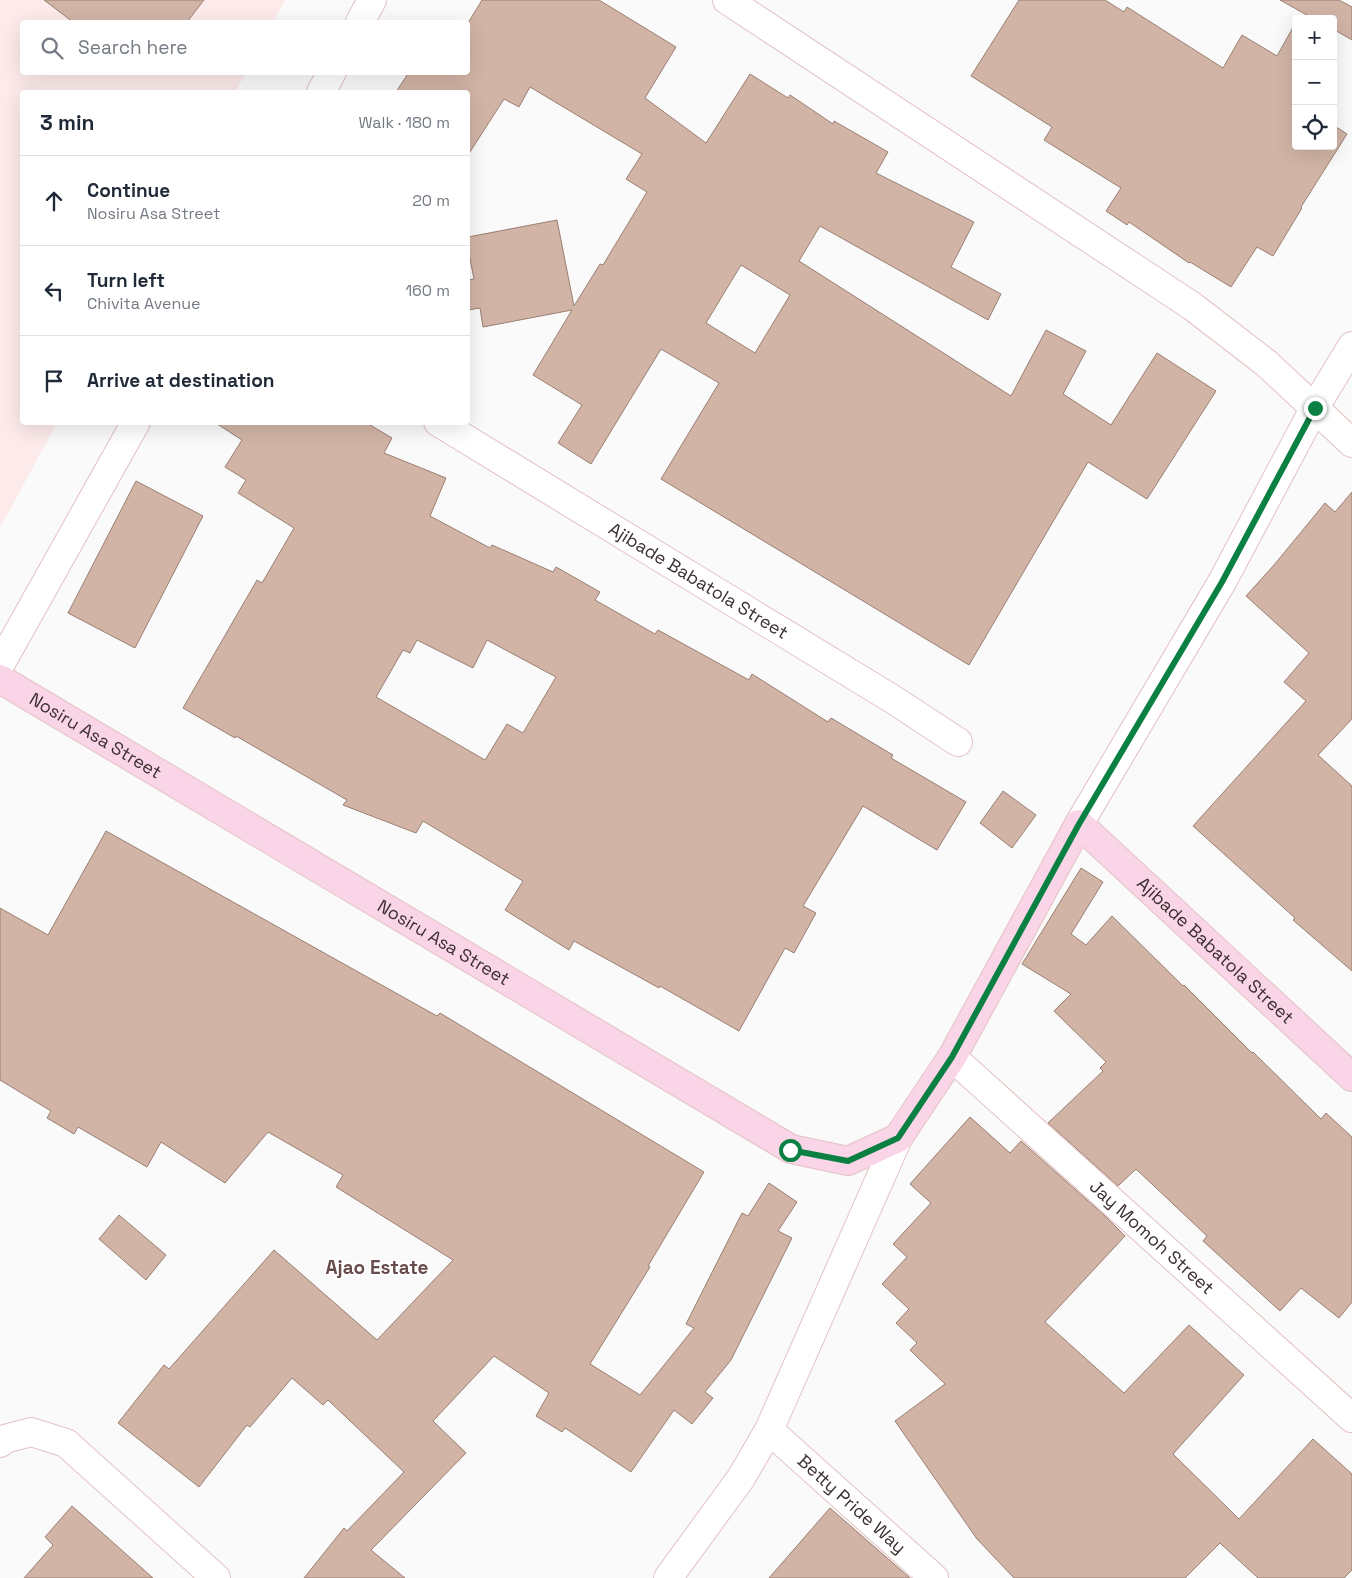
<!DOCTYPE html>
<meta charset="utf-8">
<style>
:root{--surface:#fff;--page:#f6f6f7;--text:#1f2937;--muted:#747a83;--line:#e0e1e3}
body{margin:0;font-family:"Space Grotesk",sans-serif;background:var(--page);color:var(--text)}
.controls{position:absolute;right:15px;top:15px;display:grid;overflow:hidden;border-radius:5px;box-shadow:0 5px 20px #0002}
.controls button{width:45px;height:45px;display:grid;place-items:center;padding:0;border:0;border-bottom:1px solid var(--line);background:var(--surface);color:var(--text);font:25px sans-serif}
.stop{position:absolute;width:15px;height:15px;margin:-11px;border:4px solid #0b8043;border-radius:50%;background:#fff}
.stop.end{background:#0b8043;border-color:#fff;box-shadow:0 1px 5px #0008}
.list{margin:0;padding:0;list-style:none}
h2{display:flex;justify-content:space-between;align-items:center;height:65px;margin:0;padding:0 20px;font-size:21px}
h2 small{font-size:16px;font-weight:400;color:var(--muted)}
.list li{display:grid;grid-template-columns:32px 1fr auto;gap:15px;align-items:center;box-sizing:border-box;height:90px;padding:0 20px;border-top:1px solid var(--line)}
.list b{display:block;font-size:19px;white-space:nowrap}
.list p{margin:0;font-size:16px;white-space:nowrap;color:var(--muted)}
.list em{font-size:16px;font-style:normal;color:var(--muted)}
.icon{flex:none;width:28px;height:28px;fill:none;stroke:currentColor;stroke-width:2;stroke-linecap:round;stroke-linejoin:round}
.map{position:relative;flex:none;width:1352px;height:1578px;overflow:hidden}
.search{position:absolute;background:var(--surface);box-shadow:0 5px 20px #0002;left:20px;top:20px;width:450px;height:55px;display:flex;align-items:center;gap:12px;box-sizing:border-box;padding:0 18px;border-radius:5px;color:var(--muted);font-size:19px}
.panel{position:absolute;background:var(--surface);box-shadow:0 5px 20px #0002;left:20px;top:90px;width:450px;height:335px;border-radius:5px}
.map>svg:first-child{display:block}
.built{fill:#fdebeb}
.building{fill:#d1b4a6;stroke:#9a7f72;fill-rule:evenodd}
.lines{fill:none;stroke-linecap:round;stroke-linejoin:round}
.street-casing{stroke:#e4c2c2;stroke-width:30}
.secondary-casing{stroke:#e4c2c2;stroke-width:30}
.street{stroke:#fff;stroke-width:28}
.secondary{stroke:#f9d5e7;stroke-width:28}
.route{stroke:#0b8043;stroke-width:6}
.labels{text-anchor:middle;stroke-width:4;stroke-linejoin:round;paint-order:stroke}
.street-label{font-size:18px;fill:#3c2f2f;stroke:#fff}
.neighbourhood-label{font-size:19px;font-weight:bold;fill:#684b4b;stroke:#fff}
</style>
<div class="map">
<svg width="1352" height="1578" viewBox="0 0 1352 1578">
<rect width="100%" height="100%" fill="#fafafa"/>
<!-- built -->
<path class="built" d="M0,0H285L273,22H22V72L246,73L235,92H22V422L57,423L0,528Z"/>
<!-- building -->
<g class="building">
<path d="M44,0H204L187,22H73Z"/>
<path d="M482,0H599L676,47L645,98L706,143L750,74L788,98L790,95L833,124L834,121L888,152L876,173L974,222L951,267L1001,294L988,320L820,226L799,261L1011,396L1046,330L1086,351L1063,394L1111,425L1157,353L1216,391L1147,499L1088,462L969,665L661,479L719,383L661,349L591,464L558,443L582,405L533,375L572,310L483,327L480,308L468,310V280L474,279L468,249V237L557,220L574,306L600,264L603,265L647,192L626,179L642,154L530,87L519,107L504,99L468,155V92H396L409,72H468V23ZM741,265L790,295L755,353L706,323Z"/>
<path d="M1019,0H1105L1124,12L1127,7L1223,68L1242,35L1277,56L1296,22V146H1333V125L1347,134L1301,207L1302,208L1273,256L1257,247L1231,287L1190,262L1189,263L1129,222L1127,225L1106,211L1121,188L1044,140L1052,127L971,76Z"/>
<path d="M1280,0H1339L1352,7V40L1333,29V19H1314Z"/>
<path d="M214,422H365L392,438L384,453L446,478L430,516L490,548L492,545L553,572L556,567L600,592L595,600L655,634L658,630L749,680L752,674L828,722L831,718L893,755L891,758L966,802L937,850L863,806L803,906L816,913L794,953L785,948L739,1031L660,986L659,988L574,941L569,950L505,910L523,881L423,821L416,833L343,805L347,800L236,736L235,738L183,708L257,580L262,583L294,528L238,493L246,480L225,467L242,440ZM417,640L473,668L487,640L556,677L523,733L507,724L485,760L376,697L403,650L410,653Z"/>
<path d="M136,481L203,516L135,648L68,613Z"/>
<path d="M1352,492V719L1318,755L1352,786V971L1293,920L1295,918L1193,826L1306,701L1284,682L1309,653L1246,596L1274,565L1325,503L1335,512Z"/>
<path d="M1003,791L1036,815L1012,848L980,823Z"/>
<path d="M106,831L437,1016L440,1013L704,1172L648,1266L650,1267L590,1364L640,1395L694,1328L686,1324L742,1213L748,1216L769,1183L797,1202L778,1231L792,1238L731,1360L705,1392L713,1398L692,1424L674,1410L631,1472L565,1428L562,1432L536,1416L549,1393L494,1356L433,1421L466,1453L371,1550L405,1578H304L344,1528L347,1531L404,1472L328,1400L323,1405L292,1378L250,1427L247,1425L199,1487L118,1423L164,1365L169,1369L274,1250L377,1340L453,1260L336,1187L343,1175L268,1132L225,1183L161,1142L147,1167L78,1127L74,1134L47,1118L51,1111L0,1080V908L48,935Z"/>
<path d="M1081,868L1103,882L1071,934L1086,945L1112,916L1183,986L1184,985L1252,1053L1253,1052L1321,1119L1326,1113L1352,1137V1302L1339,1318L1301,1288L1280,1311L1203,1241L1207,1236L1136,1169L1118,1186L1048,1123L1103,1071L1100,1068L1106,1062L1054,1011L1071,994L1022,964Z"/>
<path d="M970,1117L1010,1153L1021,1141L1105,1216L1125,1236L1045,1322L1124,1393L1189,1325L1244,1375L1173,1454L1239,1519L1313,1439L1352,1474V1570L1344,1578H1258L1220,1543L1185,1578H1014L977,1539L895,1421L945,1384L910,1350L917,1343L896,1323L909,1309L882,1284L907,1257L893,1244L931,1203L910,1184Z"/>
<path d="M119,1215L166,1255L146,1280L99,1239Z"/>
<path d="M72,1506L153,1578H24L53,1545L45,1537Z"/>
<path d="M830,1508L910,1578H769Z"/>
</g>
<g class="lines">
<!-- street casing -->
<g class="street-casing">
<g id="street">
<path d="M727,0L1192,306L1266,363L1352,443"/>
<path d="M360,22L372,0"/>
<path d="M321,92L332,72"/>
<path id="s1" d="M438,422L894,700L958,742"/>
<path d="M0,665L136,422"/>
<path d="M1079,824L1222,582L1315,407L1352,346"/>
<path id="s2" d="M952,1057L1352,1418"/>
<path id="s3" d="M769,1430L934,1578"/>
<path d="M0,1443L5,1439L31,1432L66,1443L216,1578"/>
<path d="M668,1578L741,1478L769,1430L898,1138"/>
</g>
</g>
<!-- secondary casing -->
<g class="secondary-casing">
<g id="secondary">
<path id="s4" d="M0,679L791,1149L848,1161L898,1138L952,1057L1079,824L1352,1077"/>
</g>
</g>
<!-- street -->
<use href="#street" class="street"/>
<!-- secondary -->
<use href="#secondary" class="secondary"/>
</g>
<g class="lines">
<!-- route -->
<path class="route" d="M790,1150L848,1161L898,1138L952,1057L1079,824L1222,582L1315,408"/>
</g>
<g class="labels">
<!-- street labels -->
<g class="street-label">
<text dy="6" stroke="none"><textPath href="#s1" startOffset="305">Ajibade Babatola Street</textPath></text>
<text dy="6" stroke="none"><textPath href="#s4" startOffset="111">Nosiru Asa Street</textPath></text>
<text dy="6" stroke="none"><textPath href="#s4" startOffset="516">Nosiru Asa Street</textPath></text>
<text dy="6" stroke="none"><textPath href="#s4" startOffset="1582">Ajibade Babatola Street</textPath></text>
<text dy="6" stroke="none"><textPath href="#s2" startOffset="269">Jay Momoh Street</textPath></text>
<text dy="6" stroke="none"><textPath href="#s3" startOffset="111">Betty Pride Way</textPath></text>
</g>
<!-- neighbourhood labels -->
<g class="neighbourhood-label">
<text x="377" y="1274">Ajao Estate</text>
</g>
</g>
</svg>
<div class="controls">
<button>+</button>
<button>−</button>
<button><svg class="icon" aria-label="locate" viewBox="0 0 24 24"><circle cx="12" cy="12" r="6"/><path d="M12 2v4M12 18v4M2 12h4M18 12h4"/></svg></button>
</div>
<div class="stop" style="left:790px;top:1150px"></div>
<div class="stop end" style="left:1315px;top:408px"></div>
<div class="search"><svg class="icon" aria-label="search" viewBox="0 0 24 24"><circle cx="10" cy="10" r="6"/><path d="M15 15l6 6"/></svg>Search here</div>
<section class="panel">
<h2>3 min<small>Walk · 180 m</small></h2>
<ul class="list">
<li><svg class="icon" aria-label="ahead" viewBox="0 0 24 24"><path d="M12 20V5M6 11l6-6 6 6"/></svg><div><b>Continue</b><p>Nosiru Asa Street</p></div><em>20 m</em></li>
<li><svg class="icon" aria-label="left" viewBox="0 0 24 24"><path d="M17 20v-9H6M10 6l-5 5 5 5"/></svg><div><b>Turn left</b><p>Chivita Avenue</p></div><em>160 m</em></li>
<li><svg class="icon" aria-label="arrive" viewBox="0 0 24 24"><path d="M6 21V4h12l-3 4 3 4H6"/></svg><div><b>Arrive at destination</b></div></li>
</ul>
</section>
</div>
